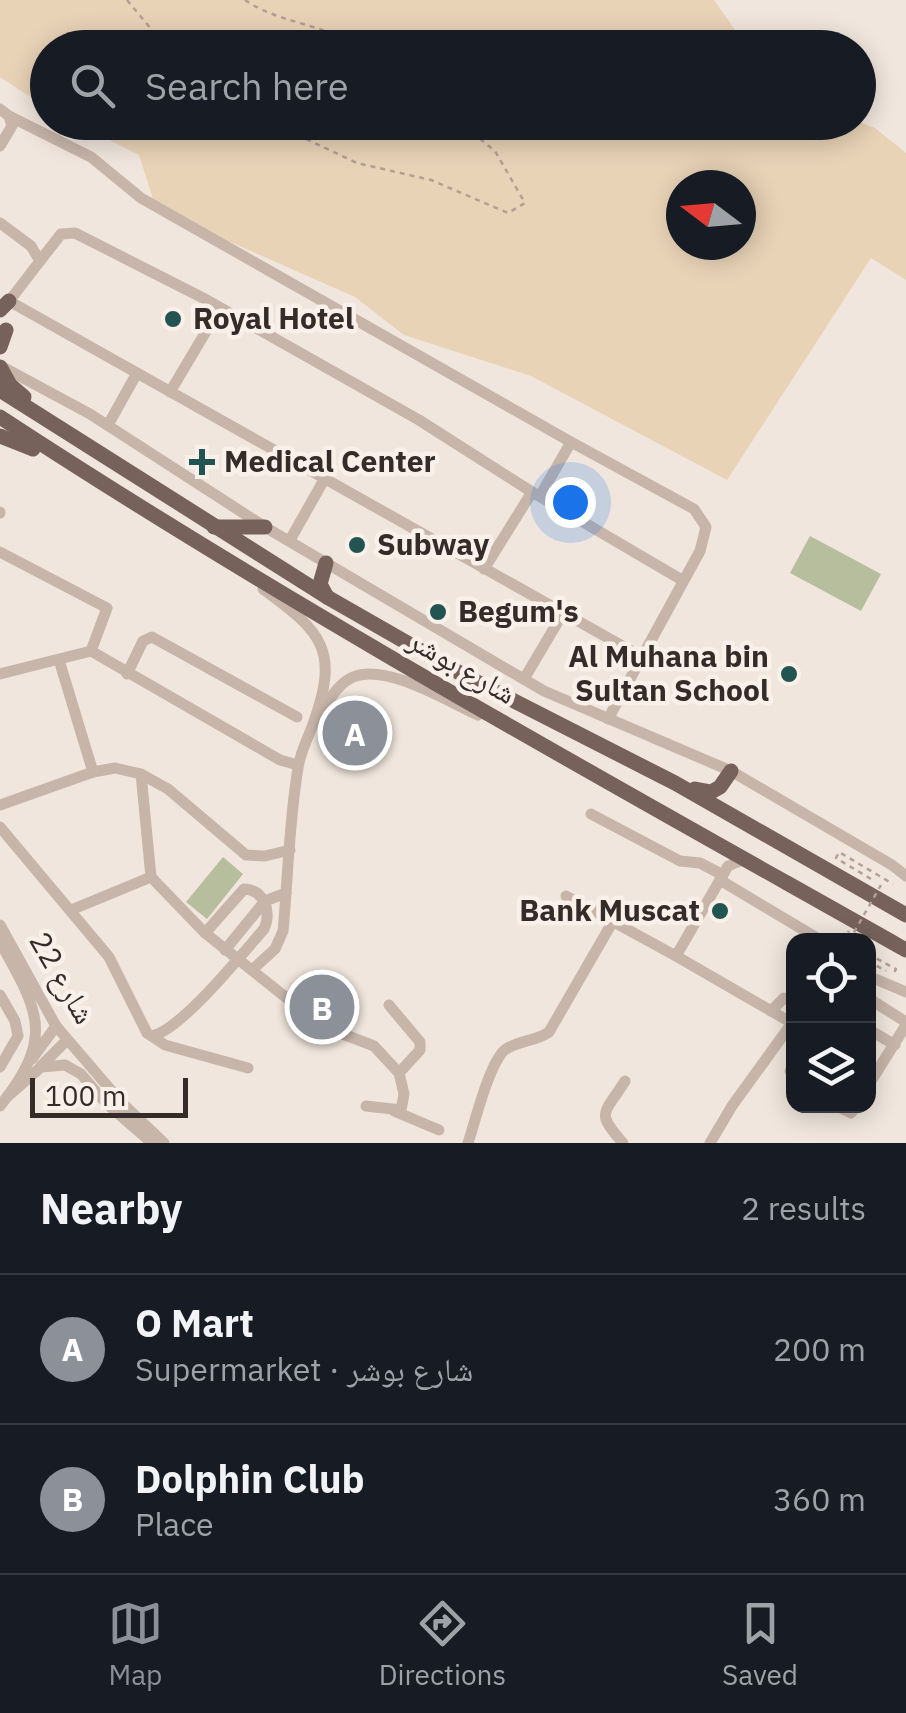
<!DOCTYPE html>
<meta charset="utf-8">
<style>
:root{--surface:#171b24;--page:#242831;--text:#f1f3f6;--muted:#9ea1a6;--line:#363941;--accent:#8c9099}
body{margin:0;font-family:"IBM Plex Sans","Noto Naskh Arabic",sans-serif;background:var(--page);color:var(--text)}
.controls{position:absolute;right:30px;bottom:30px;display:grid;overflow:hidden;border-radius:20px;box-shadow:0 5px 25px #0003}
.controls button{width:90px;height:90px;display:grid;place-items:center;padding:0;border:0;border-bottom:2px solid var(--line);background:var(--surface);color:var(--text);font:50px sans-serif}
.compass{position:absolute;left:666px;top:170px;width:90px;height:90px;border-radius:50%;background:var(--surface);box-shadow:0 5px 25px #0003;rotate:286deg}
.scale{position:absolute;left:30px;bottom:25px;width:158px;box-sizing:border-box;padding-left:10px;border:5px solid #352c29;border-top:0;font-size:28px;line-height:35px;white-space:nowrap;color:#352c29;-webkit-text-stroke:8px #f8f0e9;paint-order:stroke}
.you{position:absolute;left:570px;top:502px;width:35px;height:35px;margin:-25px;border:8px solid #fff;border-radius:50%;background:#1a73e8;box-shadow:0 0 0 15px #1a73e833}
.badge{display:grid;place-items:center;width:65px;height:65px;border-radius:50%;background:var(--accent);color:#fff;font-size:32px;font-weight:700}
.pin{position:absolute;translate:-50% -50%;border:5px solid #fff;box-shadow:0 2px 10px #0006}
.list{margin:0;padding:0;list-style:none}
h2{display:flex;justify-content:space-between;align-items:center;height:130px;margin:0;padding:0 40px;font-size:42px}
h2 small{font-size:32px;font-weight:400;color:var(--muted)}
.list li{display:grid;grid-template-columns:65px 1fr auto;gap:30px;align-items:center;box-sizing:border-box;height:150px;padding:0 40px;border-top:2px solid var(--line)}
.list b{display:block;font-size:38px;white-space:nowrap}
.list p{margin:0;font-size:32px;white-space:nowrap;color:var(--muted)}
.list em{font-size:32px;font-style:normal;color:var(--muted)}
.icon{flex:none;width:55px;height:55px;fill:none;stroke:currentColor;stroke-width:2;stroke-linecap:round;stroke-linejoin:round}
.map{position:relative;flex:none;width:906px;height:1143px;overflow:hidden}
.search{position:absolute;background:var(--surface);box-shadow:0 5px 25px #0003;left:30px;right:30px;top:30px;height:110px;display:flex;align-items:center;gap:25px;box-sizing:border-box;padding:0 35px;border-radius:55px;color:var(--muted);font-size:38px}
.sheet{height:430px;background:var(--surface)}
nav{display:flex;justify-content:space-around;align-items:center;box-sizing:border-box;height:140px;border-top:2px solid var(--line);background:var(--surface);font-size:28px;color:var(--muted)}
nav a{display:grid;justify-items:center;gap:5px}
nav .on{color:var(--accent)}
.map>svg:first-child{display:block}
.green{fill:#b6be9e}
.sand{fill:#e9d3b7;fill-rule:evenodd}
.lines{fill:none;stroke-linecap:round;stroke-linejoin:round}
.path{stroke:#b39f94;stroke-width:2.5;stroke-dasharray:5 5;stroke-linecap:butt}
.minor{stroke:#c7b5aa;stroke-width:11}
.major{stroke:#76625b;stroke-width:15}
.path-bridge{stroke:#b39f94;stroke-width:2.5;stroke-dasharray:5 5;stroke-linecap:butt}
.poi-dot{fill:#225452;stroke:#f8f0e9;stroke-width:4}
.labels{text-anchor:middle;stroke-width:9;stroke-linejoin:round;paint-order:stroke}
.poi-label{font-size:30px;font-weight:bold;fill:#352c29;stroke:#f8f0e9;text-anchor:start}
.street-label{font-size:30px;fill:#352c29;stroke:#f8f0e9}
</style>
<div class="map">
<svg width="906" height="1143" viewBox="0 0 906 1143">
<rect width="100%" height="100%" fill="#f0e6dd"/>
<!-- green -->
<g class="green">
<path d="M810,536L881,574L861,611L790,573Z"/>
<path d="M223,857L243,874L207,919L186,902Z"/>
</g>
<!-- sand -->
<g class="sand">
<path d="M0,0H714L747,47L48,48L47,108L0,77Z"/>
<path d="M859,122L875,128L906,153V280L871,258L727,480L531,376L404,335L355,297L194,226L153,199L139,155L76,123ZM681,185H741V245H681Z"/>
</g>
<g class="lines">
<!-- path -->
<g class="path">
<path d="M127,0L167,48"/>
<path d="M245,0C280,24 324,23 358,48"/>
<path d="M270,122L357,163L431,180L508,213L525,203L495,151L459,122"/>
<path d="M871,879L836,858L839,852L893,884"/>
<path d="M843,941L849,931"/>
<path d="M868,954L896,969L893,975"/>
<path d="M868,961L886,971"/>
</g>
<!-- minor -->
<g class="minor">
<path d="M0,109L9,116L12,126L0,146"/>
<path d="M9,116L91,157L141,198L571,442L540,496"/>
<path d="M0,223L31,246L40,261L7,304"/>
<path d="M40,261L61,234L75,233L205,299L419,420L532,492L682,580"/>
<path d="M9,301L642,657"/>
<path d="M1,366L90,414L265,527L544,691L731,771L892,865L906,876"/>
<path d="M170,392L220,308"/>
<path d="M108,425L137,373"/>
<path d="M571,442L694,509L706,527L700,551L608,719"/>
<path d="M0,513V512"/>
<path d="M290,540L325,478"/>
<path d="M0,552L107,608L91,651L0,674"/>
<path d="M484,569L532,492"/>
<path d="M91,651L280,760L298,765"/>
<path d="M59,660L93,772"/>
<path d="M127,674L143,641L152,637L297,717"/>
<path d="M524,679L563,613"/>
<path d="M321,711C330,699 339,683 353,677C386,663 447,701 478,715"/>
<path d="M0,805L93,772L115,768L141,774L168,789L246,855L265,856L290,850"/>
<path d="M591,814L680,861L700,863L723,875"/>
<path d="M0,827L109,957L147,1033L165,1045L248,1068"/>
<path d="M151,877L205,933L322,1026L374,1046L399,1073L404,1094L401,1110L366,1106"/>
<path d="M720,880L822,941"/>
<path d="M566,896L676,956"/>
<path d="M71,910L151,877L141,774"/>
<path d="M0,925L56,1026L122,1103L164,1143"/>
<path d="M0,942C38,1011 56,1036 0,1106"/>
<path d="M225,950L265,901L286,893"/>
<path d="M252,970L275,949L283,931C288,878 289,821 298,768C300,753 308,738 313,724C340,650 322,632 263,589"/>
<path d="M868,976L906,992"/>
<path d="M0,995L15,1021L18,1036L0,1067"/>
<path d="M868,998L906,1022"/>
<path d="M389,1005L420,1042V1050L399,1073"/>
<path d="M771,1011L784,998L794,1002"/>
<path d="M868,1029L895,1045"/>
<path d="M152,1036C181,1030 242,954 264,929C272,911 264,890 244,889L205,933"/>
<path d="M32,1059L56,1026"/>
<path d="M794,1065L790,1071L794,1079"/>
<path d="M41,1066L67,1040"/>
<path d="M868,1086L906,1025"/>
<path d="M8,1096L41,1067L65,1065L81,1074L105,1102L152,1143"/>
<path d="M837,1106L851,1113L857,1106"/>
<path d="M394,1111L439,1130"/>
<path d="M468,1143C475,1122 490,1060 506,1049C520,1040 537,1041 549,1032L612,923"/>
<path d="M623,1143C595,1111 604,1115 625,1081"/>
<path d="M710,1143L732,1106L792,1023L676,956L728,866L740,861L749,862"/>
</g>
<!-- major -->
<g class="major">
<path d="M0,310L9,301"/>
<path d="M0,347L6,330"/>
<path d="M0,367L10,385L24,397"/>
<path d="M0,390L327,597L465,676L675,783L906,915"/>
<path d="M0,417C293,609 601,778 906,950"/>
<path d="M0,436L33,449"/>
<path d="M214,527H265"/>
<path d="M326,563L320,584L327,597"/>
<path d="M695,789L711,792L720,787L731,771"/>
</g>
<!-- path-bridge -->
<path class="path-bridge" d="M849,941L881,885"/>
</g>
<!-- markers -->
<g class="poi-dot">
<circle cx="173" cy="319" r="10"/>
<path d="M197 447h10v10h10v10h-10v10h-10v-10h-10v-10h10z"/>
<circle cx="357" cy="545" r="10"/>
<circle cx="438" cy="612" r="10"/>
<circle cx="789" cy="674" r="10"/>
<circle cx="720" cy="911" r="10"/>
</g>
<g class="labels">
<!-- poi labels -->
<g class="poi-label">
<text x="193" y="329">Royal Hotel</text>
<text x="224" y="472">Medical Center</text>
<text x="377" y="555">Subway</text>
<text x="458" y="622">Begum's</text>
<text x="769" y="667" text-anchor="end">Al Muhana bin<tspan x="769" dy="34">Sultan School</tspan></text>
<text x="700" y="921" text-anchor="end">Bank Muscat</text>
</g>
<!-- street labels -->
<g class="street-label">
<text transform="translate(462 667) rotate(30)" y="10">شارع بوشر</text>
<text transform="translate(62 978) rotate(60)" y="10">شارع 22</text>
</g>
</g>
</svg>
<div class="controls">
<button><svg class="icon" aria-label="locate" viewBox="0 0 24 24"><circle cx="12" cy="12" r="6"/><path d="M12 2v4M12 18v4M2 12h4M18 12h4"/></svg></button>
<button><svg class="icon" aria-label="layers" viewBox="0 0 24 24"><path d="M12 4l9 5-9 5-9-5zM3 14l9 5 9-5"/></svg></button>
</div>
<svg class="compass" viewBox="-18 -18 36 36"><path d="M0-13l5 13h-10z" fill="#e53935"/><path d="M0 13l5-13h-10z" fill="#9ea1a6"/></svg>
<div class="scale">100 m</div>
<div class="you"></div>
<div class="pin badge" style="left:355px;top:733px">A</div>
<div class="pin badge" style="left:322px;top:1007px">B</div>
<div class="search"><svg class="icon" aria-label="search" viewBox="0 0 24 24"><circle cx="10" cy="10" r="6"/><path d="M15 15l6 6"/></svg>Search here</div>
</div>
<section class="sheet">
<h2>Nearby<small>2 results</small></h2>
<ul class="list">
<li><span class="badge">A</span><div><b>O Mart</b><p>Supermarket · شارع بوشر</p></div><em>200 m</em></li>
<li><span class="badge">B</span><div><b>Dolphin Club</b><p>Place</p></div><em>360 m</em></li>
</ul>
</section>
<nav>
<a class="on"><svg class="icon" aria-label="map" viewBox="0 0 24 24"><path d="M3 6l6-2 6 2 6-2v14l-6 2-6-2-6 2zM9 4v14M15 6v14"/></svg>Map</a>
<a><svg class="icon" aria-label="directions" viewBox="0 0 24 24"><path d="M12 3l9 9-9 9-9-9zM9 14v-3h6M13 9l2 2-2 2"/></svg>Directions</a>
<a><svg class="icon" aria-label="saved" viewBox="0 0 24 24"><path d="M7 4h10v16l-5-4-5 4z"/></svg>Saved</a>
</nav>
